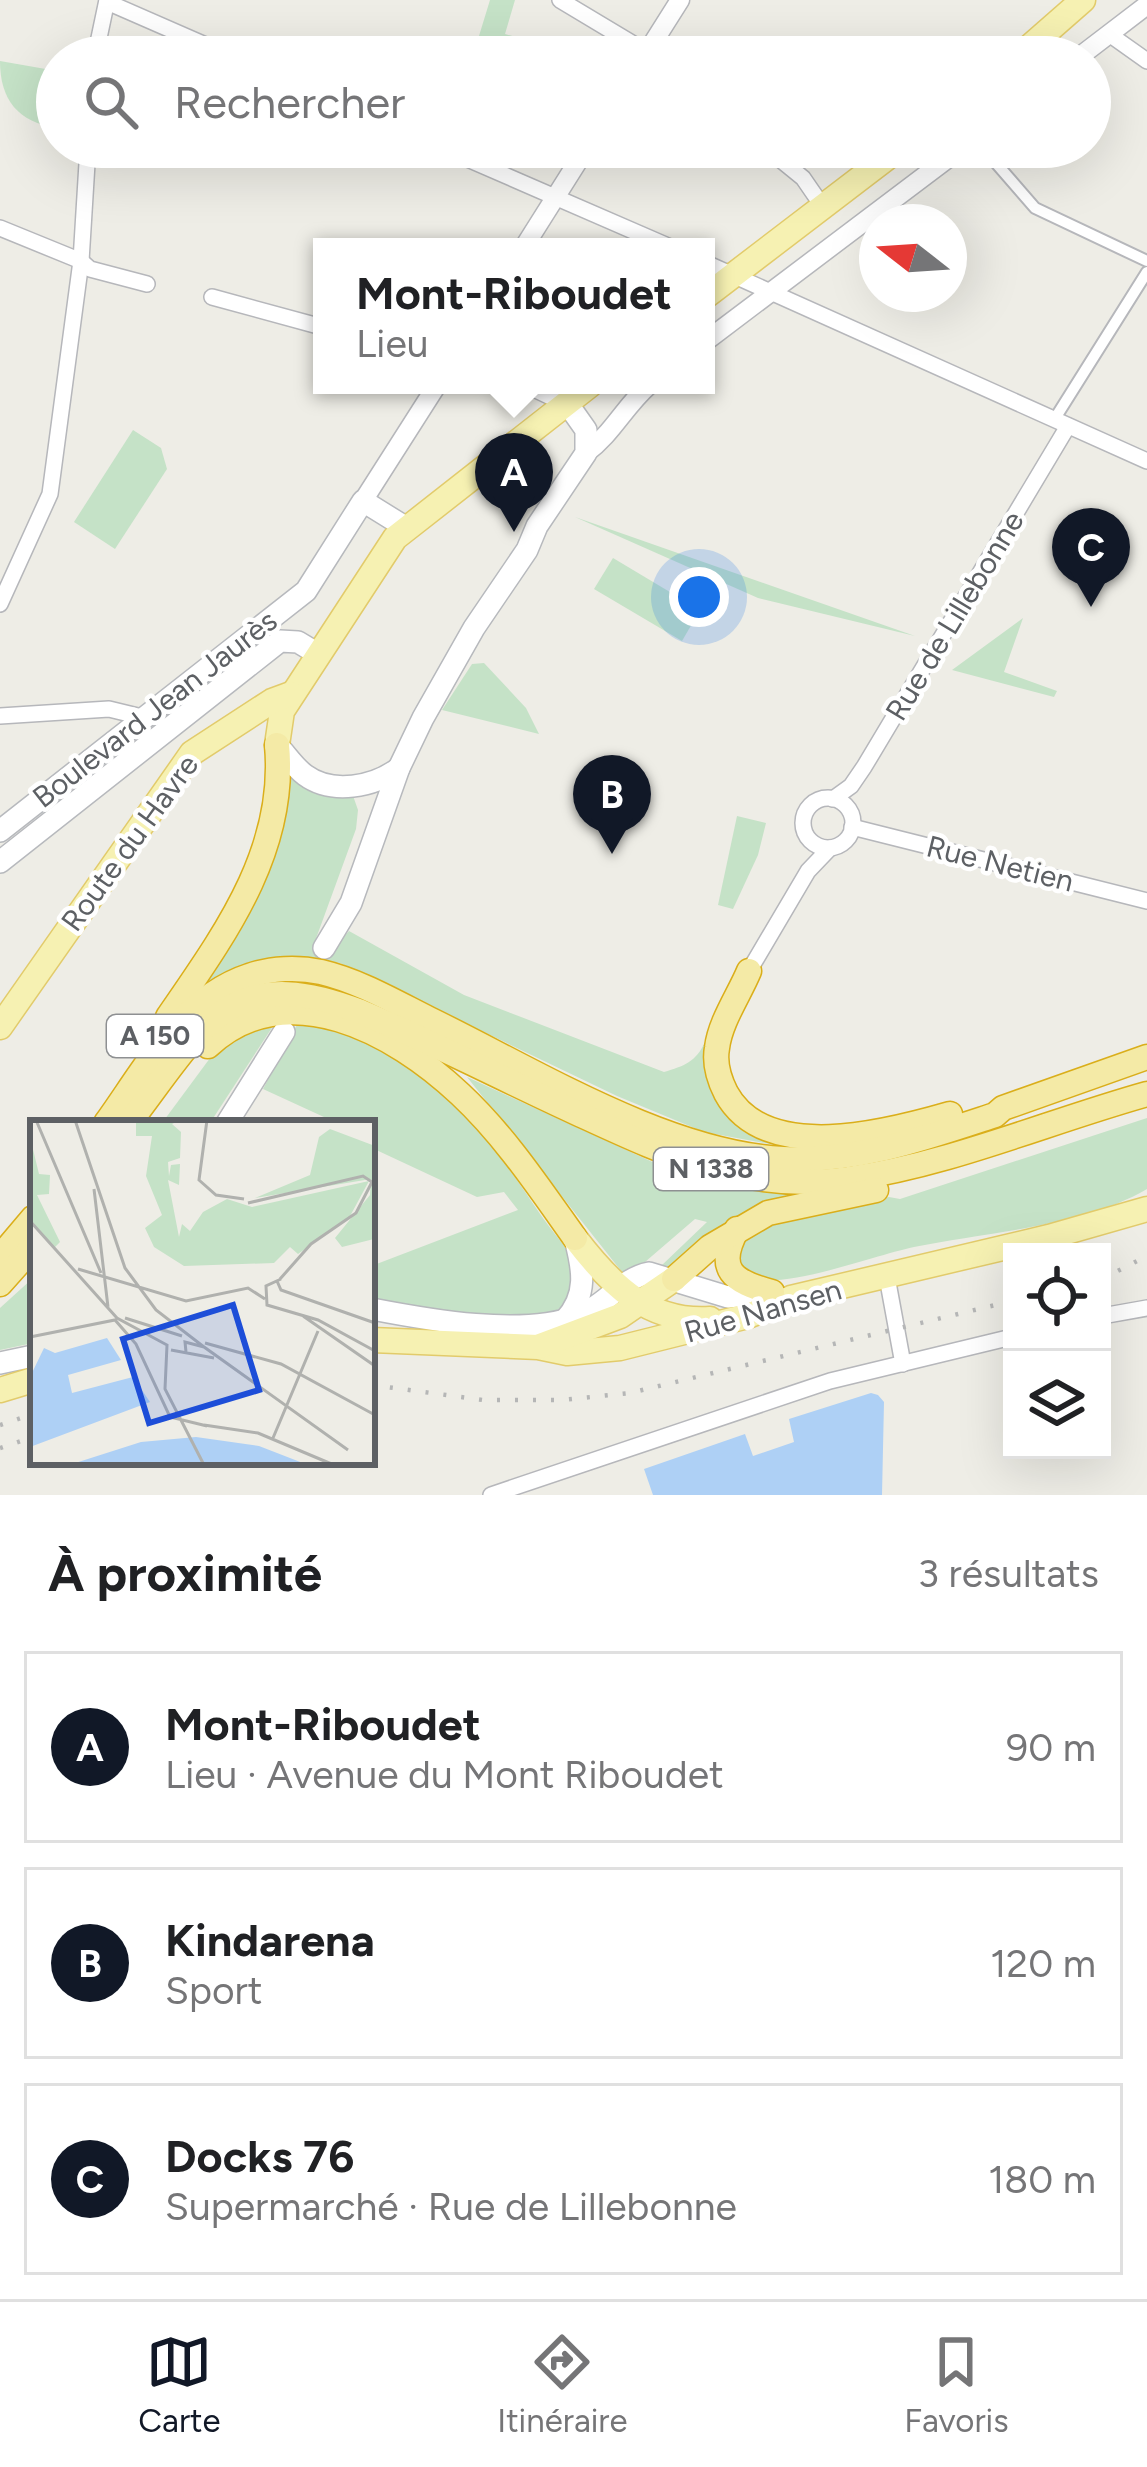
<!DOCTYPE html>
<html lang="fr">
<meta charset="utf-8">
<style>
:root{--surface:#fff;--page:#f6f6f6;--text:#202124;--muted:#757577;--line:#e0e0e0;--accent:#111827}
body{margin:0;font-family:Figtree,sans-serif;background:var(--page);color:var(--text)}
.controls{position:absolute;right:36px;bottom:36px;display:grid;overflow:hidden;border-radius:0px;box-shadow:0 12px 48px #0002}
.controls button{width:108px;height:108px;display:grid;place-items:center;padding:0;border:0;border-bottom:3px solid var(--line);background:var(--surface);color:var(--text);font:60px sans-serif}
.compass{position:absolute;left:859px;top:204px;width:108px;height:108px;border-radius:50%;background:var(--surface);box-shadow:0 12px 48px #0002;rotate:287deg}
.you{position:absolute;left:699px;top:597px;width:42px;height:42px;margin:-30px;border:9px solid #fff;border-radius:50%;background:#1a73e8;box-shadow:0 0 0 18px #1a73e833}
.badge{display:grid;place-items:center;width:78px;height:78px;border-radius:50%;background:var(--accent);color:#fff;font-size:39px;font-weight:700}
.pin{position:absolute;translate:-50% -99px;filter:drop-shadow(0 3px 6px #0008)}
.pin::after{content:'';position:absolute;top:63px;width:42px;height:36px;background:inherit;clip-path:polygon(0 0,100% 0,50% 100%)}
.popup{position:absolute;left:313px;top:238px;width:402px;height:156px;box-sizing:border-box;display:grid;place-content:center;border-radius:0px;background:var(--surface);filter:drop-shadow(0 3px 9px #0005);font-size:39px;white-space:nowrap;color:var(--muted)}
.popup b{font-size:45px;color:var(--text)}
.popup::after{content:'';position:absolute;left:50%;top:100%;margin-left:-24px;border:24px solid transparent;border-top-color:var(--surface)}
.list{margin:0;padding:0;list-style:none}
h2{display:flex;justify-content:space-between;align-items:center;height:156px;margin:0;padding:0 48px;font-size:51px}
h2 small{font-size:39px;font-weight:400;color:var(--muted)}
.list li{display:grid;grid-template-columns:78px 1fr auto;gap:36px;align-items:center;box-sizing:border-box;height:192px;margin:0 24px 24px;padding:0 24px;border:3px solid var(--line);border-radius:0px}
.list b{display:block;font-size:45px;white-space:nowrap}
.list p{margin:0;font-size:39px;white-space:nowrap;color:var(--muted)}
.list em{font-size:39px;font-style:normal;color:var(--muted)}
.icon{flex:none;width:66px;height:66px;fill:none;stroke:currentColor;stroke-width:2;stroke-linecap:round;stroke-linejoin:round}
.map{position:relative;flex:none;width:1147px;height:1495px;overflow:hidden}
.search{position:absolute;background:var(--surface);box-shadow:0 12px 48px #0002;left:36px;right:36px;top:36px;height:132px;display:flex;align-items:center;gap:30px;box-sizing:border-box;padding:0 42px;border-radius:66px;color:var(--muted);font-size:45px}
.sheet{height:804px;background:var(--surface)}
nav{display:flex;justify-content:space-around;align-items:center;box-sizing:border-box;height:168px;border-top:3px solid var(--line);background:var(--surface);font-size:33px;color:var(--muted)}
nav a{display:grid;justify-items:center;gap:6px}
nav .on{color:var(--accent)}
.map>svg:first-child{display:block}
.green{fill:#c5e2c7}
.water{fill:#aed0f5}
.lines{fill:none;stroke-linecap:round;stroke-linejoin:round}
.pedestrian-casing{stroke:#b6b7bb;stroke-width:14}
.minor-casing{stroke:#b6b7bb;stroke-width:18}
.tertiary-casing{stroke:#b6b7bb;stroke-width:21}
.secondary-casing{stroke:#b7b9bd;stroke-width:24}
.primary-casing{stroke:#e2cb6b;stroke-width:27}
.trunk-casing{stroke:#daae1a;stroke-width:27}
.pedestrian{stroke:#fff;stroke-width:10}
.minor{stroke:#fff;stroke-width:15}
.tertiary{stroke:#fff;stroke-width:18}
.secondary{stroke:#fff;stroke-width:21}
.primary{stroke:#f6f1b2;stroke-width:24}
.trunk{stroke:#f4eaa6;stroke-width:24}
.rail{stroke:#b5b6b6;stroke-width:4.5;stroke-dasharray:3 15;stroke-linecap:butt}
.labels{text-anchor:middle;stroke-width:9;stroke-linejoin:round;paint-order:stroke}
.shield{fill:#fff;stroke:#8e9092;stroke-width:3}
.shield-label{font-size:27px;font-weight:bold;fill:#5d6064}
.street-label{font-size:30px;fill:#5d6064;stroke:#fff}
.inset-road{fill:none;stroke:#b0b1ae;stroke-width:3}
.view{fill:#1d4ed8;fill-opacity:0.15;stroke:#1d4ed8;stroke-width:6}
.inset-edge{fill:none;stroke:#5d6064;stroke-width:6}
</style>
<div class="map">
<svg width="1147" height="1495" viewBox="0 0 1147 1495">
<rect width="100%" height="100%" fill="#eeede6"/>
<!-- green -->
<g class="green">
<path d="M490,0H515L505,34L537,43L561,57H540L531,52C514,61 485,60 467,53L464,46L475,49Z"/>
<path d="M0,61L57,71V128C18,122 0,100 0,61Z"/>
<path d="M133,430L161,448L167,469L115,549L74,522Z"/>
<path d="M575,517L915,636L758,598Z"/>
<path d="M613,558L700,610L682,641L594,589Z"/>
<path d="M1023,618L1004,672L1057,691L1054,697L952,670Z"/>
<path d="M484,663L526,708L539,734L442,710L472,664Z"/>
<path d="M291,772L351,790L358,810L356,829L314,944L330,952L349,931L464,995L664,1072C684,1066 696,1062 705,1042L709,1044L721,1098L809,1142L792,1148L704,1132L617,1096L340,963C287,952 249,961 202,987C246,919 283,853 291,772Z"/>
<path d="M737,816L766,823L758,855L733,909L718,905Z"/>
<path d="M300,1019C391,1039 458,1099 512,1173C532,1201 549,1230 573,1255L577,1277L564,1306L544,1317H474L372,1303L374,1265L518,1210L504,1192L477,1197L372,1148V1123H337L263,1089Z"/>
<path d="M277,1020L210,1123H162L216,1050L248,1025Z"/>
<path d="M467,1077L670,1170L728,1188L804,1195L670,1269L661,1266L707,1222L695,1219L645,1262L622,1272Z"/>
<path d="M1147,1118V1189C1082,1227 987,1232 914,1247C872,1256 790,1288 751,1279L739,1262L742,1242L755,1228L889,1197L900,1199Z"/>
<path d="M33,1278V1343L0,1350V1308Z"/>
</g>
<!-- water -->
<path class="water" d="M871,1393L878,1395L884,1402L882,1495H653L644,1469L745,1434L753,1456L794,1442L789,1419Z"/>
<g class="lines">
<!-- pedestrian casing -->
<g class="pedestrian-casing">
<g id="pedestrian">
<path d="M982,147L1035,208L1147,261"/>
<path d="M1054,420L1147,272"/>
</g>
</g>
<!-- minor casing -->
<g class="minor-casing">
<g id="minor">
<path d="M560,0L655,57"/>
<path d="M107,2L233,57"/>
<path d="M1109,34L1147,61"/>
<path d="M95,57L107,0"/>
<path d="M440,147L670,247"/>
<path d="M765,147L803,178L823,207"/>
<path d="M0,228L81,261L90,269L147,284"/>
<path d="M706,263L1147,461"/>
<path d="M212,297L322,327"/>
<path d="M0,604L50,494L81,261L88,147"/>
<path d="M0,716L109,709L142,717"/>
<circle cx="828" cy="823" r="25"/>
<path d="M833,799L851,786L864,767L1068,426"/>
<path d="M852,827L1147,901"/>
<path d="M749,971L808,871L830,848"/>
<path d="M887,1277L903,1364"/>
<path d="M1102,1316L1147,1308"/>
<path d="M491,1495L830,1381L1012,1337"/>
</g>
</g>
<!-- tertiary casing -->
<g class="tertiary-casing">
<g id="tertiary">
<path d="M644,57L680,0"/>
<path d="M1079,57L1147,5"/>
<path d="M524,247L587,147"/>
<path d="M706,341L963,147"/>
<path d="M529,385L567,403"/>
<path d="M586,453C612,434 625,406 649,385"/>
<path d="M363,501L437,385"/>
</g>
</g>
<!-- secondary casing -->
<g class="secondary-casing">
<g id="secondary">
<path d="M277,745C286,754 294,767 305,775C332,795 374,787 399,768"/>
<path d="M0,831L306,591L363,501L405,527"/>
<path d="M0,862L280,641L298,642L318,654"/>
<path d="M324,948L351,903L399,768L423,718L474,628L527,550L537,526L586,453V430L567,403"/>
<path d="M227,1123L284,1032"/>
<path d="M372,1309C429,1320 522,1337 578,1316C604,1307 622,1278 649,1273L728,1297L773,1292"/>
<path d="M565,1320C588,1295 583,1269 575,1239"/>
<path d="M0,1363L33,1356"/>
</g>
</g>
<!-- primary casing -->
<g class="primary-casing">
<g id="primary">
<path d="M1018,57L1083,0"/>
<path d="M706,296L901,147"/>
<path d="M277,745L282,711L395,538L590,385"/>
<path d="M0,1027L192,753L272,701L291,694"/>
<path d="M575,1238C610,1284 648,1323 710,1319"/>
<path d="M372,1340L538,1347L567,1353L620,1348L748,1316L791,1298L1049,1237L1147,1209"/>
<path d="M540,1346L620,1316L674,1279"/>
<path d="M0,1390L33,1380"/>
</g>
</g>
<!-- trunk casing -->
<g class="trunk-casing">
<g id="trunk">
<path d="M749,971C739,995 720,1022 717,1048C714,1064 719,1079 726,1093C765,1165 888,1132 950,1114"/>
<path d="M168,1017C225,934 287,850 277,745"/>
<path d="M208,1046C287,973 394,1032 460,1094C505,1136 540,1189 575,1238"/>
<path d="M106,1123C145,1069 182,998 249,976C271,968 298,967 321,972C359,981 395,1002 429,1019C534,1070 666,1153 783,1159C858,1162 925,1138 995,1115L1003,1108L1147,1057"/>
<path d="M129,1123C202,1028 228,960 361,1012C434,1043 505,1080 577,1113C664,1153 749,1194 848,1179C951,1164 1047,1122 1147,1094"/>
<path d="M737,1229C715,1270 733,1282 772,1292"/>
<path d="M0,1257L33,1218"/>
<path d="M674,1279L710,1247L768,1213L876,1190"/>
<path d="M0,1284L33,1247"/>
</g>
</g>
<!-- pedestrian -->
<use href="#pedestrian" class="pedestrian"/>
<!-- minor -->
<use href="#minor" class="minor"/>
<!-- tertiary -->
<use href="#tertiary" class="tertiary"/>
<!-- secondary -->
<use href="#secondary" class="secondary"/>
<!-- primary -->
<use href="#primary" class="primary"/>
<!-- trunk -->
<use href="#trunk" class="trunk"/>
<!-- rail -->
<g class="rail">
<path d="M1102,1279L1147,1256"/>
<path d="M372,1385L483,1400H562L630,1393L1012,1301"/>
<path d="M0,1425L33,1414"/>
<path d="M0,1448L33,1437"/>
</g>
</g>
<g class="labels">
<!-- shield labels -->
<g class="shield">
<rect x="107" y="1015" width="96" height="42" rx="9"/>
<rect x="654" y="1148" width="114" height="42" rx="9"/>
</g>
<g class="shield-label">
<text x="155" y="1045">A 150</text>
<text x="711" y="1178">N 1338</text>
</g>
<!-- street labels -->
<g class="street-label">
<text transform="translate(955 616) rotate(-59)" y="10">Rue de Lillebonne</text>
<text transform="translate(155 709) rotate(-38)" y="10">Boulevard Jean Jaurès</text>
<text transform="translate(130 843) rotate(-54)" y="10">Route du Havre</text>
<text transform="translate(1000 864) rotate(14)" y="10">Rue Netien</text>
<text transform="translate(763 1311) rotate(-16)" y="10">Rue Nansen</text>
</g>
</g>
<!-- overview -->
<g transform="translate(30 1120)">
<rect width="345" height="345" fill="#eeede6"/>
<path d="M106,0H150L142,4L151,12L150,38L138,42L139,56L141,45L150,44L149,65L138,60L149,117L152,104L160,111L173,92L197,79L222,87L339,61L319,98L268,134L260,127L244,143L154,146L124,127L115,108L132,95L116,56L122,16H106ZM300,9L345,26L344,119L312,127L305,118L340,75L341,59L225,78L280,55L289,17ZM0,17L9,54L20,55L19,74L7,75L30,122L24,128L0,99Z" fill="#c5e2c7"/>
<path d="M77,218L91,240L38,255L42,273L103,257L120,282L0,327V257L14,228L25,233ZM166,317L229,326L278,345H39L111,322Z" fill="#aed0f5"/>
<path class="inset-road" d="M6,0L71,153M45,0L95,148L126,190L174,227M177,0L169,60L186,75L214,79M64,69L78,187M218,83L333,56L342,62L326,93L281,124L250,159M0,101L87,198L137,225L135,269L174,345M48,149L156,181L218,168L235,179M251,159L236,166L237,185L288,200L345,231M247,161L251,170L345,203M273,196L345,246M95,198L152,216M0,217L85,200L106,224L140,297L177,306M175,223L251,244L345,295M141,230L184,238M156,232L155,222L174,227L318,330M174,305L228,313L304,345M243,318L288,211"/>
<path class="view" d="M203,185L229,270L119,303L93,219Z"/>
<rect width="345" height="345" class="inset-edge"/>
</g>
</svg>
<div class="controls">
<button><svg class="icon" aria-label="locate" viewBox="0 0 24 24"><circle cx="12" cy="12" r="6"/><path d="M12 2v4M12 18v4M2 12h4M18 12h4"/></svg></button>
<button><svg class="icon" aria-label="layers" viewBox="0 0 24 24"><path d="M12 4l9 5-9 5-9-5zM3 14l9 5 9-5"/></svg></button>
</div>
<svg class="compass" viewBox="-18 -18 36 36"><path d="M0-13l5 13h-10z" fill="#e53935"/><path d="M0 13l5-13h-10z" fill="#757577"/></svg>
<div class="you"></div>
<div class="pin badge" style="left:514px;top:532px">A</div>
<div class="popup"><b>Mont-Riboudet</b>Lieu</div>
<div class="pin badge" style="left:612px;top:854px">B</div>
<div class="pin badge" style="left:1091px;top:607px">C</div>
<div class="search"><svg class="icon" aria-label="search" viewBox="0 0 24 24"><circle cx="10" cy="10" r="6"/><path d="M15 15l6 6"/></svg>Rechercher</div>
</div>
<section class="sheet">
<h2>À proximité<small>3 résultats</small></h2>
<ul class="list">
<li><span class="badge">A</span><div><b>Mont-Riboudet</b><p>Lieu · Avenue du Mont Riboudet</p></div><em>90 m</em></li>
<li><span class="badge">B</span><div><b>Kindarena</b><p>Sport</p></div><em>120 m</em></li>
<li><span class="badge">C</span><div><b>Docks 76</b><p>Supermarché · Rue de Lillebonne</p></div><em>180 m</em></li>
</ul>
</section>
<nav>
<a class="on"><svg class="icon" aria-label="map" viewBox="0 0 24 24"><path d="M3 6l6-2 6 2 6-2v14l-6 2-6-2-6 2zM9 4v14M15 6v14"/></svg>Carte</a>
<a><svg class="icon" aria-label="directions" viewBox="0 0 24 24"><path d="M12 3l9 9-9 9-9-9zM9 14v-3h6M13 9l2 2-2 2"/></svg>Itinéraire</a>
<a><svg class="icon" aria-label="saved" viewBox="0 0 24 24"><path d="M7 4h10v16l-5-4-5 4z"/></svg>Favoris</a>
</nav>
